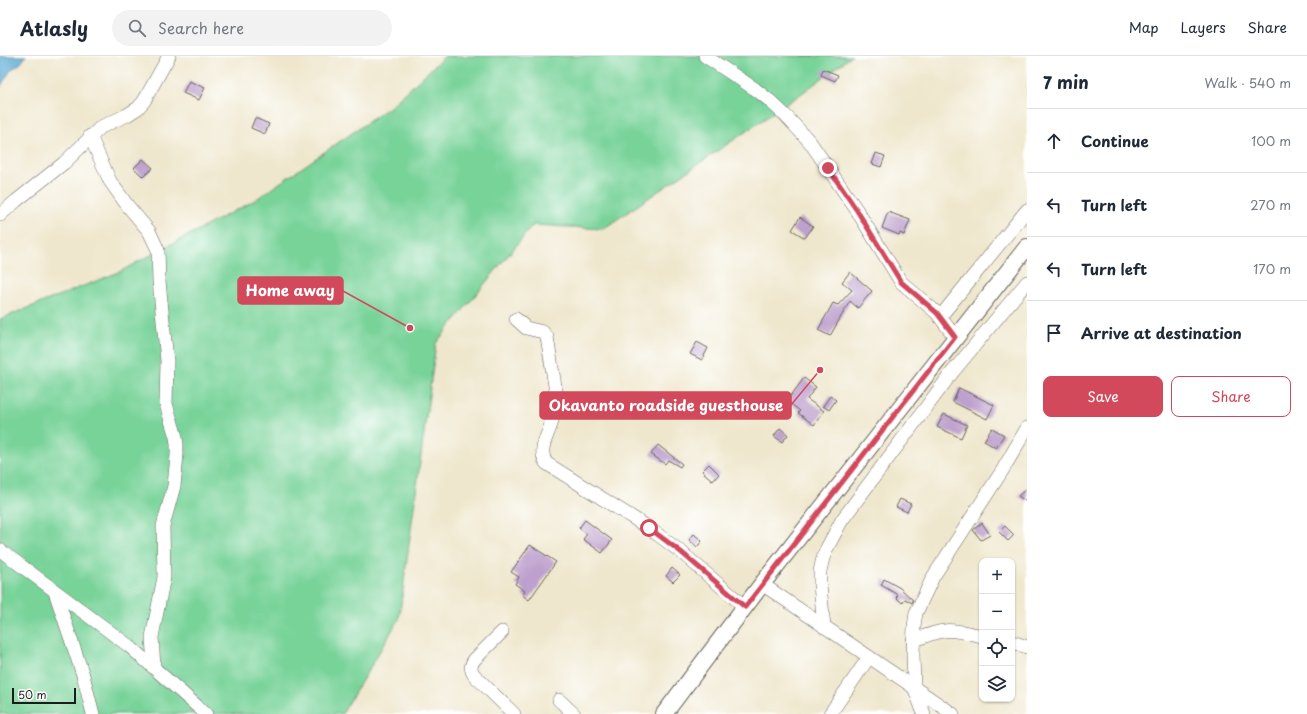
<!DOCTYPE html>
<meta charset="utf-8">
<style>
:root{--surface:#fff;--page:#f2f2f3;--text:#1f2937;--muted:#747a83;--line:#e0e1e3;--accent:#d1495b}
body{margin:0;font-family:"Playpen Sans",sans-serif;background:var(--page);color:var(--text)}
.controls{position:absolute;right:12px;bottom:12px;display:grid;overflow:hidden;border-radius:8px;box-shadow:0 1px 3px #0004}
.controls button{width:36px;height:36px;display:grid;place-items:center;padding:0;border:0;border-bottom:1px solid var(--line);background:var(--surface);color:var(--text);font:20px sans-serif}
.scale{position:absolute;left:12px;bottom:10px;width:64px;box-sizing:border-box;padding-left:4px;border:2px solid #1c1c1c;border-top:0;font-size:11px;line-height:14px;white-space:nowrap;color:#1c1c1c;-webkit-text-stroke:3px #fff;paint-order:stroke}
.stop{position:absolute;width:12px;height:12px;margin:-9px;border:3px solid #d1495b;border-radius:50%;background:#fff}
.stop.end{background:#d1495b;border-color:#fff;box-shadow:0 1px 4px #0008}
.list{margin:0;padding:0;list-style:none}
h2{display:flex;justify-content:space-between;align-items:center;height:52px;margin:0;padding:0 16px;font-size:17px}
h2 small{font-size:13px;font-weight:400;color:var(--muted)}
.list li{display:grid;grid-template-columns:26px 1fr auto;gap:12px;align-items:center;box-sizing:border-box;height:64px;padding:0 16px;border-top:1px solid var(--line)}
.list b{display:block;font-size:15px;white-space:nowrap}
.list em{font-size:13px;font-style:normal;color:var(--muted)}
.actions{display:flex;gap:8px;padding:12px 16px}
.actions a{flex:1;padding:9px 0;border:1px solid var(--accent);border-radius:8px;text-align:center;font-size:14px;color:var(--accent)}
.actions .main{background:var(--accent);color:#fff}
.icon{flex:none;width:22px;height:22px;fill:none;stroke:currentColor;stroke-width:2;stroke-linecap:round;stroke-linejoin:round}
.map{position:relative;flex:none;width:1027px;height:658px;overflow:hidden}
header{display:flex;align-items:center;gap:24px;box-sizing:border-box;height:56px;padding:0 20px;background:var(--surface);border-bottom:1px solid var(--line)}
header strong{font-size:19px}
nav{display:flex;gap:22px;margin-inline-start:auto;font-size:14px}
.search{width:280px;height:36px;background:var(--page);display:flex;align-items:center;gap:10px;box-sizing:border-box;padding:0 14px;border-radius:22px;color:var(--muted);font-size:15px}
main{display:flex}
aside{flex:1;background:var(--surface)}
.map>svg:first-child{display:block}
.green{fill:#78d399;stroke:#4a785a}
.water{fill:#59abd4;stroke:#3a6478}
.building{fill:#bea0ce}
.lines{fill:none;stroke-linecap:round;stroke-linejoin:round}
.minor-casing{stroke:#66635a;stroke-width:14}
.major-casing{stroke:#66635a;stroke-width:18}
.minor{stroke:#fff;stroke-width:13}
.major{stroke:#fff;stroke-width:16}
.route{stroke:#d1495b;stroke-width:5}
.leader{fill:none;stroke:#d1495b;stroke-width:1.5}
.callout-dot{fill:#d1495b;stroke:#fff;stroke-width:1.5}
.callout{fill:#d1495b;stroke:#d1495b;stroke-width:1.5}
.callout-label{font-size:15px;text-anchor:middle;font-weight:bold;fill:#fff}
</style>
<header>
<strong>Atlasly</strong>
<div class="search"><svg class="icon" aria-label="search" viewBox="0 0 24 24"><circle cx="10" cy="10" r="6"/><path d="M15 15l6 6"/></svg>Search here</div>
<nav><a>Map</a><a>Layers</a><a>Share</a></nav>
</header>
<main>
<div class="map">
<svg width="1027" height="658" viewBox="0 0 1027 658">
<rect width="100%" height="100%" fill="#fff"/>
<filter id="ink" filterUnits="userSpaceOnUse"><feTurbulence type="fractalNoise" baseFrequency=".025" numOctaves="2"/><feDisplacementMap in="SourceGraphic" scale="8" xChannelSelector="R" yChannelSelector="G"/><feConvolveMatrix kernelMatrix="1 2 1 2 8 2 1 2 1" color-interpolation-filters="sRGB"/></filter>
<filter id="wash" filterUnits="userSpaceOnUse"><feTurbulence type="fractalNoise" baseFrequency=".012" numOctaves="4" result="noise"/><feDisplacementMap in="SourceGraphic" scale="16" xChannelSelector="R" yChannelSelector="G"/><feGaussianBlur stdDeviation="0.9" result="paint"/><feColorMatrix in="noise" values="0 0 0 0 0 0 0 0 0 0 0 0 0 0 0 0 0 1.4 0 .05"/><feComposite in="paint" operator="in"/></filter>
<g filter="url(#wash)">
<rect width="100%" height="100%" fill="#efe7cd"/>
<!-- green -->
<path class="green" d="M445,0H852L798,40L603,173L533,169L436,287L399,563L342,658H0V263L119,216L255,144L390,51Z"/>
<!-- water -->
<path class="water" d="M0,0H26L21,7L11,14L0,31Z"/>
<g id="blocks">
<!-- building -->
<g class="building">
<path d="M823,13L838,19L835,25L821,19Z"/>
<path d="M189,25L205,32L199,44L183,37Z"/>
<path d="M255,62L269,68L265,78L251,72Z"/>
<path d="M876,97L885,100L881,111L872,108Z"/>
<path d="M143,103L153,112L143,121L134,112Z"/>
<path d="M888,156L910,164L904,179L900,177L899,179L882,172Z"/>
<path d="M800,161L813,170L805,182L792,174Z"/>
<path d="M850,216L872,235L858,252L850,245L830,280L818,274L833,247L838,249L852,234L842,226Z"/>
<path d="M697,286L708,292L702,304L690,298Z"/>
<path d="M804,322L816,331L807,343L824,355L814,369L798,357L800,355L787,345Z"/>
<path d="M959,332L994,349L987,363L953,346Z"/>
<path d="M830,340L836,344L829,354L823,350Z"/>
<path d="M944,358L967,369L961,382L937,371Z"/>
<path d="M780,372L788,379L782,386L774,380Z"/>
<path d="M992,372L1004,379L996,392L984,385Z"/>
<path d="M658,389L682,408L680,411L668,404L665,408L651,398Z"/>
<path d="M709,408L719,418L713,425L702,415Z"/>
<path d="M1027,432V446L1018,440Z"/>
<path d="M900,443L911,448L907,456L896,451Z"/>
<path d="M585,464L612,484L602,497L583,483L587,478L579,472Z"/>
<path d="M982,467L990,479L981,484L973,474Z"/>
<path d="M1005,470L1014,479L1008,485L999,476Z"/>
<path d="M694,478L702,485L697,491L689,484Z"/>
<path d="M530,489L556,506L529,544L522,539L525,535L515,528L519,521L511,516Z"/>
<path d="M672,512L680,519L673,526L666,520Z"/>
<path d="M884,523L900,532L913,544L912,547L905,543L902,547L896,541L898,539L881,529Z"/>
</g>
</g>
</g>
<g filter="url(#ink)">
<use href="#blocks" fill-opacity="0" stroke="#66635a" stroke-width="1"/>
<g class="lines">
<!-- minor casing -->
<g class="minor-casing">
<g id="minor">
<path d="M705,0L755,33L769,44L786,60L810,86L856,153L901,226L937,257L955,281"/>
<path d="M90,80L110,125L127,149L149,175L158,194L159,225L167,305L166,348L176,381L177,389V399L174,430L163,470L164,521L152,581L154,611"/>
<path d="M0,159L16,145L64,107L101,71L127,59L138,52L144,45L169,0"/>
<path d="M940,261L1027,154"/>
<path d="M516,263L526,272L543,276L547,281L556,336C556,347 554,357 551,368C547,382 538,393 546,407L649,472L681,496L745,551"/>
<path d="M0,494L129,590L206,658"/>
<path d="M762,528L953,658"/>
<path d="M55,536L83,619L93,658"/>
<path d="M824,571L820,529V515L823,502L827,492L842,464L951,318L1027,226"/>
<path d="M502,576L474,604C470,610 470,614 475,620L514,658"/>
<path d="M913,585C944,571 950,573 982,580"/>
<path d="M1012,586L1027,591"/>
<path d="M559,644L574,658"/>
<path d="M830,658L869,601"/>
<path d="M924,658L914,631L913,598L914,570L916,557L933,521L1002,415L1027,372"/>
</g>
</g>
<!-- major casing -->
<g class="major-casing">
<path id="major" d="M664,658L762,528L1027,191"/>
</g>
<!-- minor -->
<use href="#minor" class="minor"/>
<!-- major -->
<use href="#major" class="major"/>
</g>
</g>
<g class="lines" filter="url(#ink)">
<!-- route -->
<path class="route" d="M649,472L681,496L745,551L955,281L937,257L901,226L856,153L828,112"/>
</g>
<!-- callouts -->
<path class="leader" d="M410 272L343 235M820 314L791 349"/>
<g class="callout-dot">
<circle cx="410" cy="272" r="4"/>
<circle cx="820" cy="314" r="4"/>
</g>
<g class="callout">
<rect x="238" y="221" width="105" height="27" rx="4"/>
<rect x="540" y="336" width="251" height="27" rx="4"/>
</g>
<g class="callout-label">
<text x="290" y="240">Home away</text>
<text x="666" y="355">Okavanto roadside guesthouse</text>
</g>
</svg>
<div class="controls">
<button>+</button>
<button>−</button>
<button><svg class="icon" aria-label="locate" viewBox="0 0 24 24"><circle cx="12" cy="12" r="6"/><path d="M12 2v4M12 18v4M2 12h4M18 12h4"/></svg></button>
<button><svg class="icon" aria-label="layers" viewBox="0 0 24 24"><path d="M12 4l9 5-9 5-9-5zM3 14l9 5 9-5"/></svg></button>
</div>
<div class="scale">50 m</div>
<div class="stop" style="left:649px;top:472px"></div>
<div class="stop end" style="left:828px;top:112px"></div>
</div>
<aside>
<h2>7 min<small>Walk · 540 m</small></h2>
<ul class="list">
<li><svg class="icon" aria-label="ahead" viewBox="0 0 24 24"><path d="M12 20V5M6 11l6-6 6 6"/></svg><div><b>Continue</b></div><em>100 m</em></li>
<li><svg class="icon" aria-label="left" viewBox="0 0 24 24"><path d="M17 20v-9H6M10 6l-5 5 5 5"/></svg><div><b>Turn left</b></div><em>270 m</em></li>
<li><svg class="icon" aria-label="left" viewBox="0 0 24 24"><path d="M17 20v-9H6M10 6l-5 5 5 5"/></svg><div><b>Turn left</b></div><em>170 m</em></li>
<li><svg class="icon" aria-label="arrive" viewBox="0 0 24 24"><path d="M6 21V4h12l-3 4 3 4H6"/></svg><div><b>Arrive at destination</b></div></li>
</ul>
<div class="actions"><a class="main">Save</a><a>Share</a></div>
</aside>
</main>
